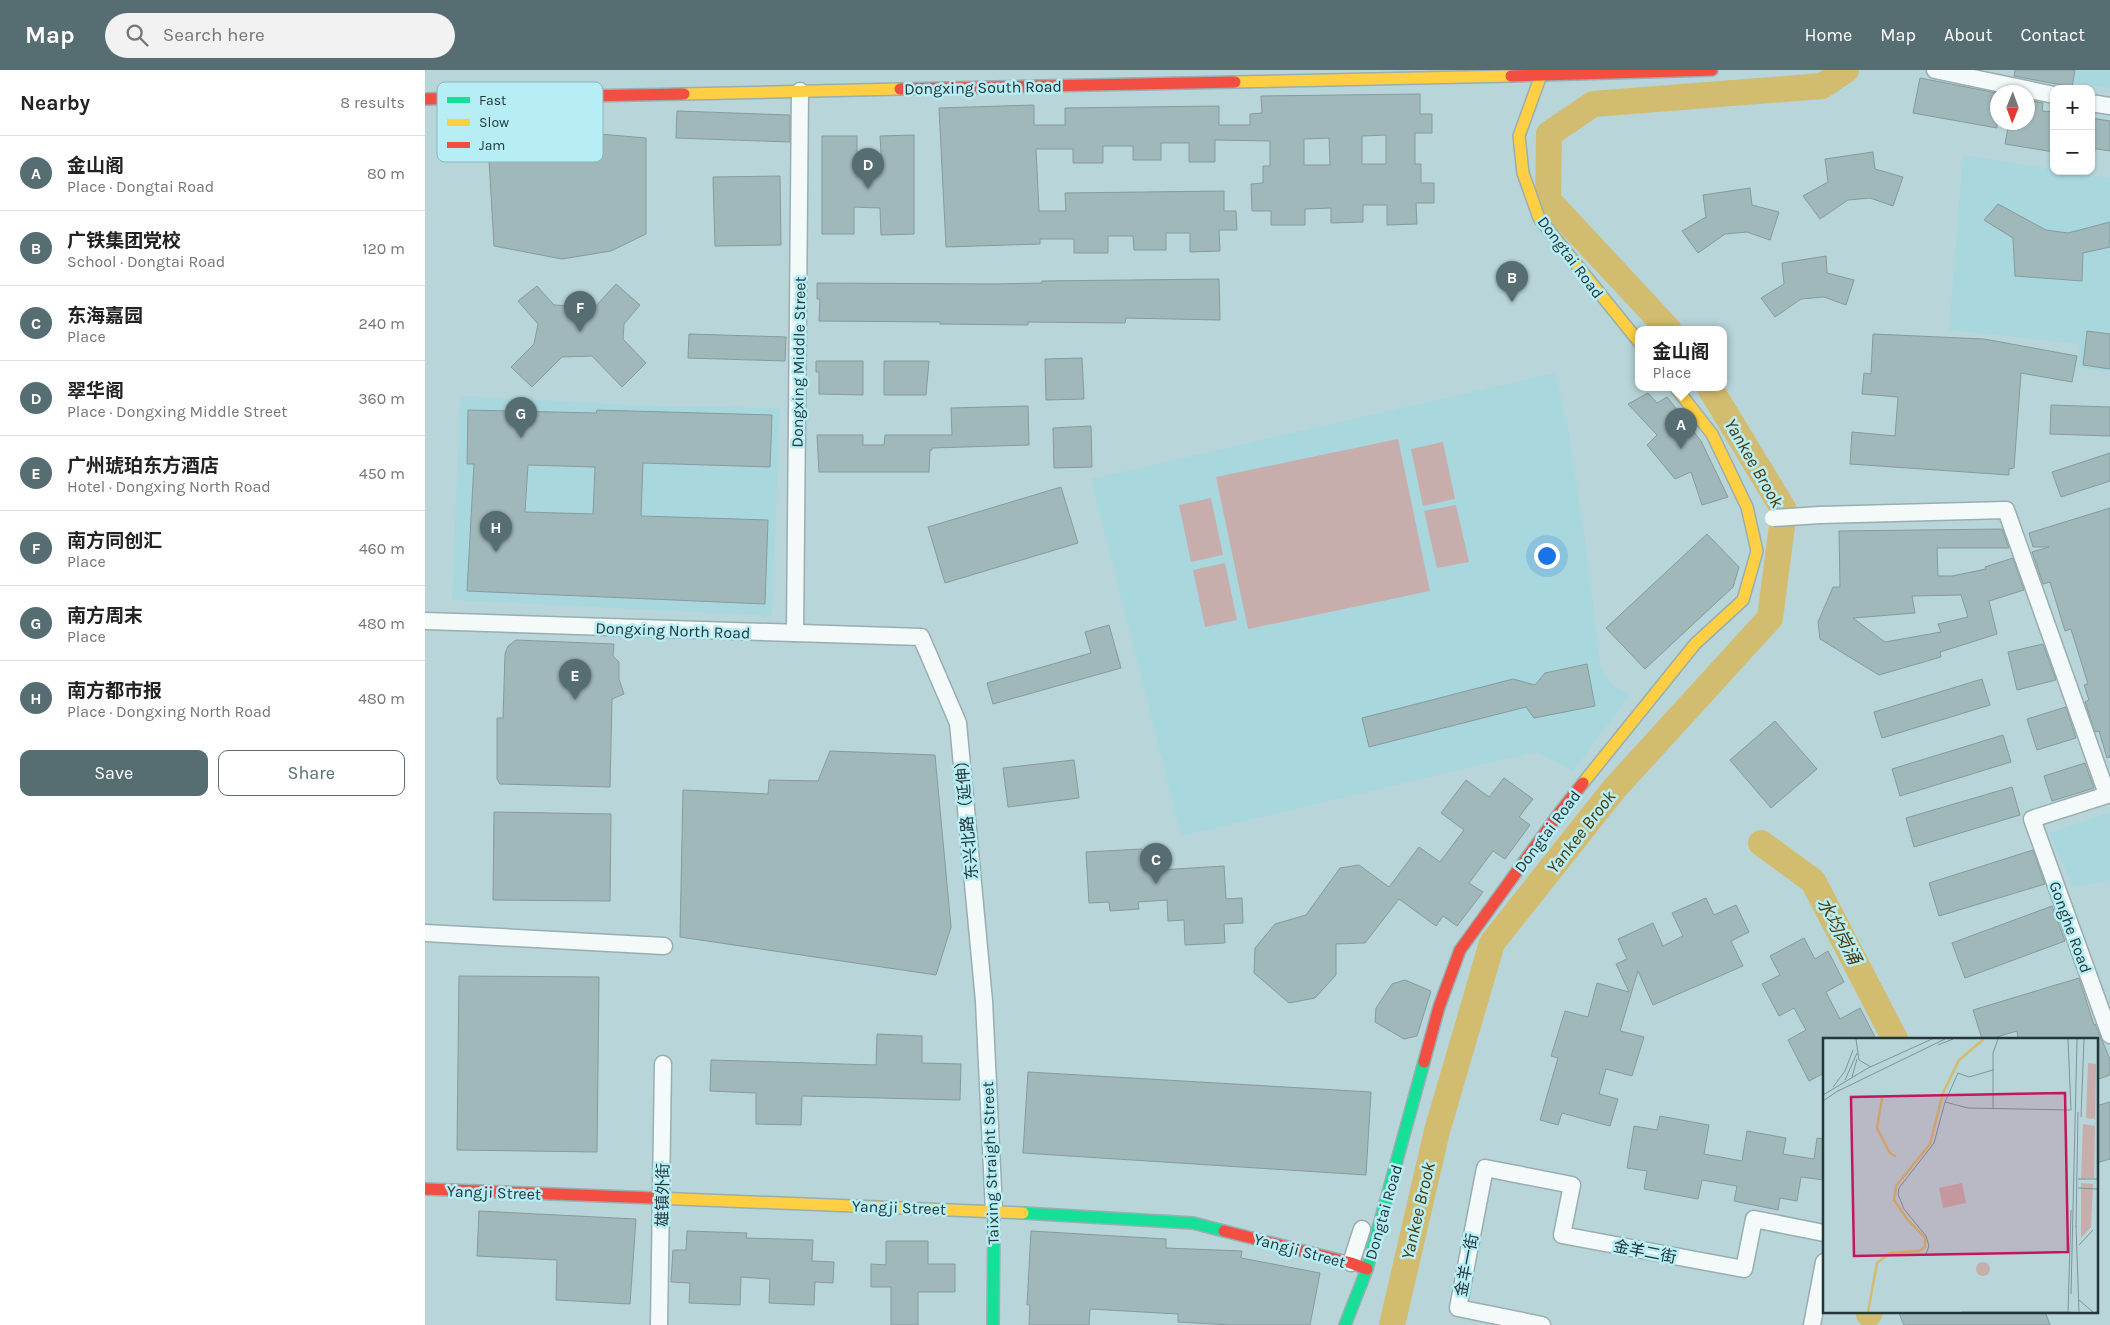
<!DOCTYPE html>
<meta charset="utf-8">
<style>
:root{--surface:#fff;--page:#f2f2f2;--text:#222;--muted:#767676;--line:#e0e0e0;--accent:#566e72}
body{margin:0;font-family:Karla,"Noto Sans SC",sans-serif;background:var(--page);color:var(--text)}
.controls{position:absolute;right:15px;top:15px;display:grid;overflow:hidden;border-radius:10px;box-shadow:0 1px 4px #0004}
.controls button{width:45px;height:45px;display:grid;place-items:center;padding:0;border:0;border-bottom:1px solid var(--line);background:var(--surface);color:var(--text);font:25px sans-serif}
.compass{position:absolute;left:1565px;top:15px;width:45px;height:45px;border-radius:50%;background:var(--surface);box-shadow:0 1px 4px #0004;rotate:181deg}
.you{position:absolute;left:1121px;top:485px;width:18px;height:18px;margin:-12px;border:4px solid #fff;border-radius:50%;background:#1a73e8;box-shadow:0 0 0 8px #1a73e833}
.badge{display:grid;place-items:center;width:32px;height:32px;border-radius:50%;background:var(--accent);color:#fff;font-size:16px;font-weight:700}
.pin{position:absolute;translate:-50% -41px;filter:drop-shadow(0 1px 2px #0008)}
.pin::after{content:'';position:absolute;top:26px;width:18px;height:15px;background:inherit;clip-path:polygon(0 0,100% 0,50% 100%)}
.popup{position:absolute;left:1210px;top:256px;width:92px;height:65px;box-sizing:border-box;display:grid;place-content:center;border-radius:10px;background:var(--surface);filter:drop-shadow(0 1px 4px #0005);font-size:16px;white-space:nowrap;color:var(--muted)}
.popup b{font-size:19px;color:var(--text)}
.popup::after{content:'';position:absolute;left:50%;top:100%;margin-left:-10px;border:10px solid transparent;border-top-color:var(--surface)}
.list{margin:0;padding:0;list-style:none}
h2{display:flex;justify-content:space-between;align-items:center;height:65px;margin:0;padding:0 20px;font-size:21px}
h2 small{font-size:16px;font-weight:400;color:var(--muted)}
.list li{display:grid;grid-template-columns:32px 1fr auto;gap:15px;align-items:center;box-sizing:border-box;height:75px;padding:0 20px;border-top:1px solid var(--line)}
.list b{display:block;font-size:19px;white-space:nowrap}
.list p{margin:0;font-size:16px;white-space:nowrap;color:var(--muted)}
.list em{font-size:16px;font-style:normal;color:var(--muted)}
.actions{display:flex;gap:10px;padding:15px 20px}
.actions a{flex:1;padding:11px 0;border:1px solid var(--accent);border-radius:10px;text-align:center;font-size:18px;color:var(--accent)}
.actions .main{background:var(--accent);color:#fff}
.icon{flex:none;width:28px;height:28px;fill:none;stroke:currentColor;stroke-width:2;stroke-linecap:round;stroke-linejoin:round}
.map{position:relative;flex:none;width:1685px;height:1255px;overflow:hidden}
header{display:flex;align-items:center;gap:30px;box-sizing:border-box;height:70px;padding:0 25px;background:var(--accent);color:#fff}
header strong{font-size:24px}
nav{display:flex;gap:28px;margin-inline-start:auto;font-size:18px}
.search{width:350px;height:45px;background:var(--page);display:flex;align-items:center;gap:12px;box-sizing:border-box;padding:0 18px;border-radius:28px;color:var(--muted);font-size:19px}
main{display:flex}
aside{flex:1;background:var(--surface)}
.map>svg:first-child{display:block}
.built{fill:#a8d8de}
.pitch{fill:#c7adab}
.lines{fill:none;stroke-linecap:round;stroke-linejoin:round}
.river{stroke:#d2bc6f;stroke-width:26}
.building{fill:#a1b8bb;stroke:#859b9e;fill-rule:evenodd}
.street-casing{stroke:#98aeb1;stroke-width:19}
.fast-casing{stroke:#98aeb1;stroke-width:14}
.slow-casing{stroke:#98aeb1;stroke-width:14}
.jam-casing{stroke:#98aeb1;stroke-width:14}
.street{stroke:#f4f9f9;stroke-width:16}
.fast{stroke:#16e098;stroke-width:11}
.slow{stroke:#ffcf43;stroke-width:11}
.jam{stroke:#f24e42;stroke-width:11}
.street-bridge-casing{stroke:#98aeb1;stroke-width:19;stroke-linecap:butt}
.street-bridge{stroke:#f4f9f9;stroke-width:16}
.labels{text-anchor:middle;stroke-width:5;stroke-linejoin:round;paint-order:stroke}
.street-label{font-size:16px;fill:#22373a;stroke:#b7edf4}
.water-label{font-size:18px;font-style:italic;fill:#4b3a0a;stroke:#b7edf4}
.inset-river{fill:none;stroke:#d2bc6f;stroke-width:2.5}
.inset-road{fill:none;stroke:#7c9699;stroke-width:1}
.view{fill:#c2185b;fill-opacity:0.15;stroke:#c2185b;stroke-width:2.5}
.inset-edge{fill:none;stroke:#22373a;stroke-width:2.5}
.key{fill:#b7edf4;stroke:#8ab6bc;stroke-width:1}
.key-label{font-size:14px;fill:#22373a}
</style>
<header>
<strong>Map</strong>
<div class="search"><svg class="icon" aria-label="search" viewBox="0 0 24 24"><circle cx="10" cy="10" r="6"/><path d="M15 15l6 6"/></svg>Search here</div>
<nav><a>Home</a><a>Map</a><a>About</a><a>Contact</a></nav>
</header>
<main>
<aside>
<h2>Nearby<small>8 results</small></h2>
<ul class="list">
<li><span class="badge">A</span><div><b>金山阁</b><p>Place · Dongtai Road</p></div><em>80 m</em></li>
<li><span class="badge">B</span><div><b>广铁集团党校</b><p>School · Dongtai Road</p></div><em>120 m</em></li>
<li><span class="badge">C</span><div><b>东海嘉园</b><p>Place</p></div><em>240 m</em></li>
<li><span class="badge">D</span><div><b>翠华阁</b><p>Place · Dongxing Middle Street</p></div><em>360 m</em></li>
<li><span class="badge">E</span><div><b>广州琥珀东方酒店</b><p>Hotel · Dongxing North Road</p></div><em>450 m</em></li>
<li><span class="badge">F</span><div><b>南方同创汇</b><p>Place</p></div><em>460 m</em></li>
<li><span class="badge">G</span><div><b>南方周末</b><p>Place</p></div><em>480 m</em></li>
<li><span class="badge">H</span><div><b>南方都市报</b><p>Place · Dongxing North Road</p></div><em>480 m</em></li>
</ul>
<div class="actions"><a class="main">Save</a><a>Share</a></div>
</aside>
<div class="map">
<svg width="1685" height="1255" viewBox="0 0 1685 1255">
<rect width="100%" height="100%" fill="#b8d5d9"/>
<!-- built -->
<g class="built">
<path d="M1583,0H1685V18L1635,10Z"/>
<path d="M1538,85L1629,99V101H1641L1685,108V302L1655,298L1653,274L1524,260Z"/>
<path d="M1130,303L1143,358L1161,474L1175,593L1180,607L1192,618L1206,624L1148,701L1111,682L756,766L666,409Z"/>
<path d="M35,326L226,336L355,338L347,546L27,530Z"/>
<path d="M1685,742V810L1649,818L1624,763Z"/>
</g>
<!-- pitch -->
<g class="pitch">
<path d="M973,369L1005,521L823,559L791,407Z"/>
<path d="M1018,372L1030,429L998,436L986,379Z"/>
<path d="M786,428L798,485L766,492L754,435Z"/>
<path d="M1031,435L1044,492L1012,498L999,441Z"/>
<path d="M800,493L812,550L780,557L768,500Z"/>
</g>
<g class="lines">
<!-- river -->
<g class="river">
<path d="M1244,260L1123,130L1124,64L1168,34L1397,16L1421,0"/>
<path d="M1336,773L1388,811L1470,969"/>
<path d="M1444,1244L1445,1241"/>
<path d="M967,1255L1012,1061L1067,873L1189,719L1345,548L1359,440L1285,318"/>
</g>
</g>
<!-- building -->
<g class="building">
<path d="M1590,0H1650L1647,17L1589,6Z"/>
<path d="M1495,8L1572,23V58L1488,43Z"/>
<path d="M995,24V44H1007V63H990V94H996V113H1009V133H991L992,154L962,155V135H938V152L906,153V138L880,139V155H846V141H827L826,114L838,113V96H845V71L790,70V92H764V73H736V90H708V76H678V93H648V79H611L614,141H641L640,123L799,121V141H811L812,160H794L795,181L765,182V163H741V180H709L708,166H683V183H649V169H615V174L521,177L514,38L609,35V55H640V38L794,36V55H825V44L837,43L836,26ZM961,65V94H937V66ZM904,68L905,95H879V69Z"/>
<path d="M1602,30L1618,33L1617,41L1629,42V82L1580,74L1584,52H1602Z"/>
<path d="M252,41L365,45V72L251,68Z"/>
<path d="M1666,48L1685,51V81L1666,78Z"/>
<path d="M128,60L221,68V164L186,181L137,189L69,176L64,90L72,63Z"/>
<path d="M489,65V164L456,165L455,138L429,137V164H397V66H432V101H457L455,66Z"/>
<path d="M1448,82L1450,99L1478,107L1468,136L1445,128L1423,130L1395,149L1378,126L1403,112L1400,89Z"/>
<path d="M355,106L356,175L290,176L288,107Z"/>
<path d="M1325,118L1327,135L1354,142L1345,170L1322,162L1300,164L1273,183L1257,161L1281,147L1278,125Z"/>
<path d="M1573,134L1621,160L1643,163L1685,152V177L1658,183L1657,211L1590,206L1588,168L1559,150Z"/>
<path d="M1401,186L1402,203L1429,210L1421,235L1399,227L1376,229L1350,247L1336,228L1359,214L1357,193Z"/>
<path d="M794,209L795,250L701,248L700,253L603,252V255L515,254V252L394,251L395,229H392V213L569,214L617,213V211Z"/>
<path d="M191,214L215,235L199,254L198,269L221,293L197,317L167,286L137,287L107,317L86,297L109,274L113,254L93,231L112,216L129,235L170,237Z"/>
<path d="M1662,261L1685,264V299L1658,295Z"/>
<path d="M264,264L361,267L360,291L263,288Z"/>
<path d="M1448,264L1559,269L1652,286L1647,312L1596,303L1589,398L1584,399V405L1425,394L1427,362L1470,366L1473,327L1437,324L1439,303L1446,304Z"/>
<path d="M657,288L659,329L621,330L620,289Z"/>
<path d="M391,291H438V325L394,324V302H391Z"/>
<path d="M459,291H504L501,325H459Z"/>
<path d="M1223,323L1232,333L1242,327L1276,371L1303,427L1277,435L1266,402L1250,409L1222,375L1232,365L1203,334Z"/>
<path d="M1626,335L1685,337V366L1625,364Z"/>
<path d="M603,336L604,375L507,378V380H505L504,402H394L392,365H438V375H459L460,365H527L526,338Z"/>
<path d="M43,340L171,343L172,340L347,345L345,397L218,393L216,446L343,450L340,534L42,521L49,394H42ZM103,395L170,397L168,444L100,442Z"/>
<path d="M666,356L667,397L629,398L628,358Z"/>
<path d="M1685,383V411L1636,427L1627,402Z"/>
<path d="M636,417L653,473L520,513L503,457Z"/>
<path d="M1685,438V687L1682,688L1674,661L1670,662L1660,632L1664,630L1659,615L1663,614L1646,559L1640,561L1625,512L1618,514L1607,482L1624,477H1608L1604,463Z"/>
<path d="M1577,459L1584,478H1512L1513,506H1527L1561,499L1560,497L1588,488L1599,520L1564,531L1572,564L1515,582L1516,587L1454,605L1395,569L1393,552L1408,517H1415L1414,461ZM1536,525L1543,547L1513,554L1516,562L1460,572L1428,548L1490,543L1487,526Z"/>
<path d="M1282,464L1314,497L1308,517L1220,599L1181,558Z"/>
<path d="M684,555L696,598L568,634L562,613L666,583L660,562Z"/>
<path d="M91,570L189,574L188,586L194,592V609L199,624L187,629L185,717L75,714L72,709V648H78L80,584L83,576Z"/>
<path d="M1618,574L1631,610L1592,620L1583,582Z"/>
<path d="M1162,594L1170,636L1109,648L1101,637L944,677L937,648L1088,609L1110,615L1120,603Z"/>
<path d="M1557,609L1565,635L1457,668L1449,642Z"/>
<path d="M1641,637L1651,668L1612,680L1602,649Z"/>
<path d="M1350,651L1392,699L1346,738L1305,690Z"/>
<path d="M1578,665L1586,692L1475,726L1467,699Z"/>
<path d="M405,681L510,685L526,857L511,905L255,867L258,720L343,724L344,710L393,711Z"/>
<path d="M649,690L654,728L583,737L578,698Z"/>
<path d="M1660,693L1669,718L1627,731L1619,706Z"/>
<path d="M1079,708L1108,729L1094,747L1105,755L1080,789L1068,781L1044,813L1058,822L1032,856L1018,846L1011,856L974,829L940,873L911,874V905L890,928L864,933L829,903L830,878L850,854L881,845L915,798L934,795L964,817L994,777L1015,792L1039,760L1016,743L1041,710L1064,727Z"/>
<path d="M1587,717L1595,745L1489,777L1481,748Z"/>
<path d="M69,742L186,744L185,831L68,830Z"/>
<path d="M717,779L719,801L799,796L801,829L817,828L818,853L799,854L800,873L760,875L759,850L743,851L742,830L713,832L714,839L685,841L684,832L664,833L661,782Z"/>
<path d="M1608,780L1620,814L1514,846L1504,813Z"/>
<path d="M1281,828L1289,845L1311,835L1324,862L1306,871L1318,896L1228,935L1213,901L1195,961L1219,967L1207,1006L1181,999L1174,1024L1193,1029L1185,1056L1137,1043L1133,1055L1115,1050L1133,988L1126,986L1140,941L1163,947L1172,913L1204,922L1191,894L1202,889L1193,869L1228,853L1238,876L1258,866L1247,843Z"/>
<path d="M1627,836L1640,871L1540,908L1527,873Z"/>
<path d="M1379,868L1390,889L1403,881L1419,912L1401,922L1415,949L1435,938L1451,969H1399V1003L1384,1011L1363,970L1381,960L1369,938L1354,946L1337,914L1355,905L1345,886Z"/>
<path d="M34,906L174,907L172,1082L32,1080Z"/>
<path d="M1654,908L1669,955L1670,954L1685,989V1005L1671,1010V969H1593L1592,961L1565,969H1557L1548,940Z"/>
<path d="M980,910L1006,921L992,966L979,969L950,952L951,938L967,914Z"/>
<path d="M452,964L497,966V993L536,994L535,1030L377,1026L376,1055L331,1054V1023L285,1021L286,990L451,995Z"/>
<path d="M603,1002L946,1022L941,1105L598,1083Z"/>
<path d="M1685,1032V1089L1671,1093V1036Z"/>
<path d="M1235,1046L1284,1055L1279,1084L1317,1091L1322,1061L1361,1068L1358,1084L1389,1089L1392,1068L1399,1069V1110L1376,1107L1372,1131L1355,1128L1353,1140L1309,1131L1312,1116L1277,1110L1273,1129L1219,1119L1222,1101L1202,1098L1209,1056L1232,1060Z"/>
<path d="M54,1141L211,1149L205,1234L131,1230L132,1190L52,1186Z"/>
<path d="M262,1161L322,1163L321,1168L388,1170L387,1191L409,1192L408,1213L390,1212L389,1235L344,1233L345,1209L316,1207L315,1235L264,1233L265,1213L246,1212L248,1180H261Z"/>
<path d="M606,1161L741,1169V1178L817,1181L816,1188L895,1203L885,1255H806L753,1252V1244L665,1239L664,1255H604L605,1235H602Z"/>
<path d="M461,1171H503V1194H530V1222H493V1255H466V1217H446V1194L461,1195Z"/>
<path d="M1473,1241H1620L1625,1255H1479Z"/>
</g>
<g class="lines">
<!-- street casing -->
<g class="street-casing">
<g id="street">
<path d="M1510,0L1629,25"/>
<path d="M1666,33L1685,36"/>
<path d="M1395,445L1581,440L1682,724"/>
<path d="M0,551L496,567L533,653L559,931L569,1141"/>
<path d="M370,563L375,21"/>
<path d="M1685,724L1607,749L1685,965"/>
<path d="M0,863L239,876"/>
<path d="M926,1193L937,1159"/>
<path d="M234,1255L238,994"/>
<path d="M1117,1255L1033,1238L1060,1098L1147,1115L1137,1165L1319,1199L1329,1149L1399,1163"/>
<path d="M1387,1255L1399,1192"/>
</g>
</g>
<!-- fast casing -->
<g class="fast-casing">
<g id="fast">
<path d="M598,1143L768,1153L799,1161"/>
<path d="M568,1255L569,1141"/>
<path d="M920,1255L942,1199L999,992"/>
</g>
</g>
<!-- slow casing -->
<g class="slow-casing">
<g id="slow">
<path d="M1116,5L1094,66L1098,103L1114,148L1214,272"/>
<path d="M810,12L1086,6"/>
<path d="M259,24L475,19"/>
<path d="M1158,713L1270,574L1318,530L1332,481L1322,437L1287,364L1251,318"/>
<path d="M230,1128L598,1143"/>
</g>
</g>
<!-- jam casing -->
<g class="jam-casing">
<g id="jam">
<path d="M1086,6L1287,0"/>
<path d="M475,19L810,12"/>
<path d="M0,29L259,24"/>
<path d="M999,992L1014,937L1035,880L1135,742L1158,713"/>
<path d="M0,1119L230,1128"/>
<path d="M799,1161L926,1193L942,1199"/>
</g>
</g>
<!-- street -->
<use href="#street" class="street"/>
<!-- fast -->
<use href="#fast" class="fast"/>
<!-- slow -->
<use href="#slow" class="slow"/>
<!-- jam -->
<use href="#jam" class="jam"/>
<!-- street-bridge casing -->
<g class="street-bridge-casing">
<path id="street-bridge" d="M1348,448L1395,445"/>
</g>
<!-- street-bridge -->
<use href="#street-bridge" class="street-bridge"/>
</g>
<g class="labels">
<!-- street labels -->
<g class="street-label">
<text transform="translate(558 17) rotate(-1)" y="6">Dongxing South Road</text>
<text transform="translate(1146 187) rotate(53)" y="6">Dongtai Road</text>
<text transform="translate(373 292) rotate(-89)" y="6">Dongxing Middle Street</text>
<text transform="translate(248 560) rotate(2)" y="6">Dongxing North Road</text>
<text transform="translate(541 746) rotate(-95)" y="6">东兴北路（延伸）</text>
<text transform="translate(1122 761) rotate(-53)" y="6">Dongtai Road</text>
<text transform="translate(1646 857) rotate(70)" y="6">Gonghe Road</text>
<text transform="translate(565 1093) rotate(-92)" y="6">Taixing Straight Street</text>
<text transform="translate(69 1122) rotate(2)" y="6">Yangji Street</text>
<text transform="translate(237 1125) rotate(-89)" y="6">雄镇外街</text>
<text transform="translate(474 1137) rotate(2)" y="6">Yangji Street</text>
<text transform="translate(958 1142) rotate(-74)" y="6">Dongtai Road</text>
<text transform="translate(875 1180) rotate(15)" y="6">Yangji Street</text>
<text transform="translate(1220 1181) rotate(11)" y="6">金羊二街</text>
<text transform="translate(1041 1195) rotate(-79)" y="6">金羊一街</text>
</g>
<!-- water labels -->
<g class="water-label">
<text transform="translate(1329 393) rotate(60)" y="6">Yankee Brook</text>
<text transform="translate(1156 762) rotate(-52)" y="6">Yankee Brook</text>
<text transform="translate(1414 861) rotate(62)" y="6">水均岗涌</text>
<text transform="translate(993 1141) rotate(-77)" y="6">Yankee Brook</text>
</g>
</g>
<!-- overview -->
<g transform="translate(1398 968)">
<rect width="275" height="275" fill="#b8d5d9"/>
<path d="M265,25L273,26L272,81L263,80ZM260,86L272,88L271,140L258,141ZM258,145L270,146L268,189L258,200Z" fill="#c7adab"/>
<path d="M139,145L143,165L120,170L116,150ZM153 231a7 7 0 1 1 14 0a7 7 0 1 1-14 0Z" fill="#c7adab"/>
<path class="inset-river" d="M59,60L54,90L67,115L73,119M45,274L54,225L67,215L96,213L102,209V200L84,181L71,162L73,148L107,106L120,55L136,22L161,1"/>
<path class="inset-road" d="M33,1L36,22L48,29M245,1L248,72M115,7L130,1M29,39L34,21M22,42L34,15M10,49L22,33L30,12M15,53L122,1M0,57L45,30L109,1M0,63L16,52M122,64L145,70L248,72M170,71V15L175,1M258,79L261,1M255,141H275M255,150L275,151M253,188L256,274M253,189L255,74M256,207L270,192M103,216L106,208L103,198L81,171L75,156L76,150L111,105L122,64L135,35L146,39L170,32M248,256L254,1M256,262L270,274M138,274H248M245,274L248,172"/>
<path class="view" d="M242,55L245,214L31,218L28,59Z"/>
<rect width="275" height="275" class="inset-edge"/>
</g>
<!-- legend -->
<rect x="12" y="12" width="166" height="80" rx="8" class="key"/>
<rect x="22" y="27" width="23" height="6" fill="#16e098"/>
<rect x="22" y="49" width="23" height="7" fill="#ffcf43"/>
<rect x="22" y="72" width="23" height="6" fill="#f24e42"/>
<g class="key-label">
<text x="54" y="35">Fast</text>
<text x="54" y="57">Slow</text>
<text x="54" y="80">Jam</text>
</g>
</svg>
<div class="controls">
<button>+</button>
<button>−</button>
</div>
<svg class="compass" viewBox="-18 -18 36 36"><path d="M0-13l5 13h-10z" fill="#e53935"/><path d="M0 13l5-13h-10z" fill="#767676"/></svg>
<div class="you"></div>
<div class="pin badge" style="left:1256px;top:379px">A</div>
<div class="popup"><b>金山阁</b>Place</div>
<div class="pin badge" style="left:1087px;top:232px">B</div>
<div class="pin badge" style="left:731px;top:814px">C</div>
<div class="pin badge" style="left:443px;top:119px">D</div>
<div class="pin badge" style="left:150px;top:630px">E</div>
<div class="pin badge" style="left:155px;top:262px">F</div>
<div class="pin badge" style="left:96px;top:368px">G</div>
<div class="pin badge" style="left:71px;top:482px">H</div>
</div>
</main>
